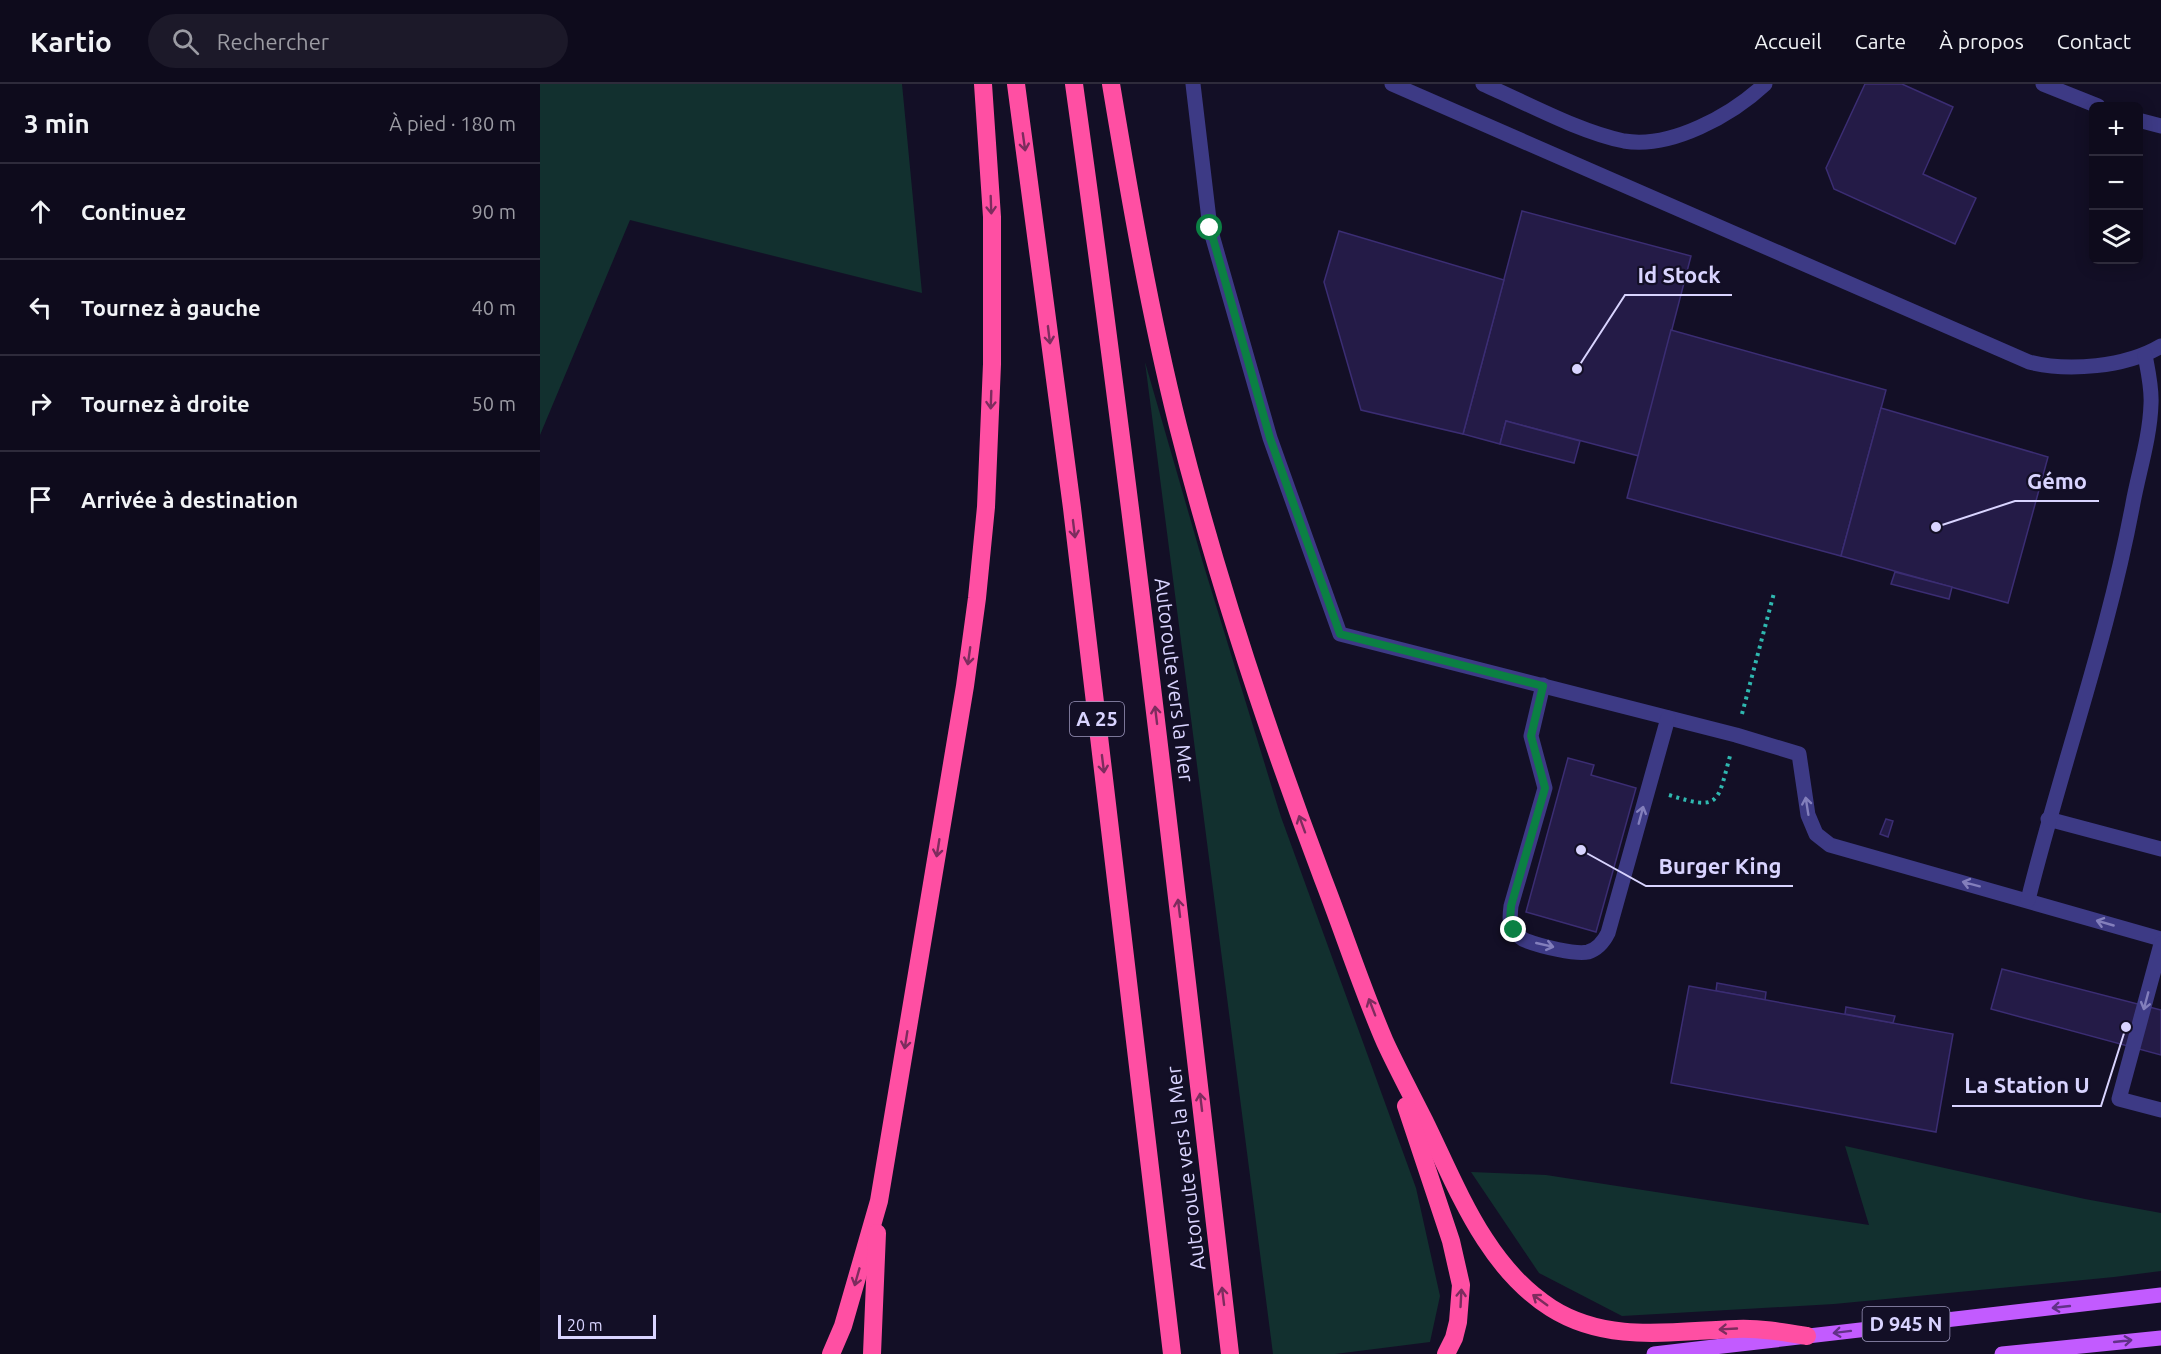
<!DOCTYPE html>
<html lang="fr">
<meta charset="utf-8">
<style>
:root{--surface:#0e0b1c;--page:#1c1929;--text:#f1f3f6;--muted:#9b9ba3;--line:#2e2b3b}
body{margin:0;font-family:Ubuntu,sans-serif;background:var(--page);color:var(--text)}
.controls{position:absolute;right:18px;top:18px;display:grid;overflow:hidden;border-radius:9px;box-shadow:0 3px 15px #0003}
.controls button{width:54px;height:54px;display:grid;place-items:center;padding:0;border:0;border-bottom:2px solid var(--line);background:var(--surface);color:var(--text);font:30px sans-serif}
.scale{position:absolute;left:18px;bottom:15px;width:98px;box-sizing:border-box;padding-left:6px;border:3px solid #d9d4ff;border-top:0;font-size:16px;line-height:21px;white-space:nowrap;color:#d9d4ff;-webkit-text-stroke:4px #130f26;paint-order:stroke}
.stop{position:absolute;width:18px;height:18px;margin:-14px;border:4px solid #0b8043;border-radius:50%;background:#fff}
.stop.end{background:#0b8043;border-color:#fff;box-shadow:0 2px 6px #0008}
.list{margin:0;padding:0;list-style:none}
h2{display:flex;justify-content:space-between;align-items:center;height:78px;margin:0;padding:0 24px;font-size:26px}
h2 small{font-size:20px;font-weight:400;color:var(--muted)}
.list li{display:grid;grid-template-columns:39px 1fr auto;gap:18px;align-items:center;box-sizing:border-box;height:96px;padding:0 24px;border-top:2px solid var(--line)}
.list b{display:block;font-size:22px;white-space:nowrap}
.list em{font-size:20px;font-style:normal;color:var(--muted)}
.icon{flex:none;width:33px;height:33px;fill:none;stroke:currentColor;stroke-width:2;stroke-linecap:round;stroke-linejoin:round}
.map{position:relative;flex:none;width:1621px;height:1270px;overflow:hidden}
header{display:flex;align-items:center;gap:36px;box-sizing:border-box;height:84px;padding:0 30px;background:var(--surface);border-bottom:2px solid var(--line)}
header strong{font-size:28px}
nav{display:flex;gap:33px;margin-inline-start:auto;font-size:21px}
.search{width:420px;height:54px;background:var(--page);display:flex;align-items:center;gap:15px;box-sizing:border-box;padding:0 21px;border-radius:33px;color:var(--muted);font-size:22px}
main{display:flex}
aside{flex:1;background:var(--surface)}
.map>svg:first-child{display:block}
.green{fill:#12302f}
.building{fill:#241b47;stroke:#3b2d73;stroke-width:1.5}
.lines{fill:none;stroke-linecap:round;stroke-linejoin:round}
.path{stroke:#2fb8b0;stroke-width:4;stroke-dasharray:3 4.5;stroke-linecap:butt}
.service{stroke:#3d3a85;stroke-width:15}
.minor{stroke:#3d3a85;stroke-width:15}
.primary{stroke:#c25bff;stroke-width:15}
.motorway{stroke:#ff4fa3;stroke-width:18}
.oneway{stroke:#7d2c5e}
.oneway2{stroke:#837fbc}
.oneway3{stroke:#623188}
.route{stroke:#0b8043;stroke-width:8}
.labels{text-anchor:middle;stroke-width:4.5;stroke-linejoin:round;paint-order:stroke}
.shield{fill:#130f26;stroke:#9e99be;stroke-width:1.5}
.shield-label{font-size:20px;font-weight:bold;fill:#d9d4ff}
.street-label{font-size:21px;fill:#d9d4ff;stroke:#130f26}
.leader{fill:none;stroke:#d9d4ff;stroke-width:2}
.callout-dot{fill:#d9d4ff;stroke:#130f26;stroke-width:2}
.callout-label{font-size:22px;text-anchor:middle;font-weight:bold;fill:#d9d4ff;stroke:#130f26;stroke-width:4.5;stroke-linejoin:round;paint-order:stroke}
</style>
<header>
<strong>Kartio</strong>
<div class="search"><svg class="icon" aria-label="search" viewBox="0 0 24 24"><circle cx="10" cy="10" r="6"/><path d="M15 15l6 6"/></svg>Rechercher</div>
<nav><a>Accueil</a><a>Carte</a><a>À propos</a><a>Contact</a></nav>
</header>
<main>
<aside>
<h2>3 min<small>À pied · 180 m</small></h2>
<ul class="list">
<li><svg class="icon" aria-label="ahead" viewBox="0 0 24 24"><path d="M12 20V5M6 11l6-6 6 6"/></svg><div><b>Continuez</b></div><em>90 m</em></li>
<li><svg class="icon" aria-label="left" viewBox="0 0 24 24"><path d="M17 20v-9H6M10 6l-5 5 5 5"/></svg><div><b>Tournez à gauche</b></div><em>40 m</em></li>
<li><svg class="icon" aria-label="right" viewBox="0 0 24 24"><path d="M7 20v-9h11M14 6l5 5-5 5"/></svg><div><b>Tournez à droite</b></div><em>50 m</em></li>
<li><svg class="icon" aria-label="arrive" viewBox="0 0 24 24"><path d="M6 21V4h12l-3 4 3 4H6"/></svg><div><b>Arrivée à destination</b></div></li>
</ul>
</aside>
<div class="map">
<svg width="1621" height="1270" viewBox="0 0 1621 1270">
<rect width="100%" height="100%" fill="#130f26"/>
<!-- green -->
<g class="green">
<path d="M0,0H362L382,209L90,136L0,351Z"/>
<path d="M605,278L663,479L741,733L876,1104L900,1212L890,1258L795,1270H733Z"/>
<path d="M1305,1062L1545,1115L1621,1129V1187L1574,1193L1294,1220L1082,1232L999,1189L931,1088L1006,1091L1329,1141Z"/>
</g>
<!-- building -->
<g class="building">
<path d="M1325,0H1362L1413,23L1383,90L1436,114L1415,160L1294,105L1286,84Z"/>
<path d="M982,127L1151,172L1099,372L966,337L960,360L923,350Z"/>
<path d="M799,147L964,196L923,350L821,326L784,198Z"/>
<path d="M1131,246L1346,306L1301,472L1087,414Z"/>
<path d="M1341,324L1508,373L1468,519L1301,472Z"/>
<path d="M966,337L1040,357L1034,379L960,360Z"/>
<path d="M1355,488L1412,503L1409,515L1351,500Z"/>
<path d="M1028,674L1054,681L1051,691L1096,704L1056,848L986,828Z"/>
<path d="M1346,735L1353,737L1348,753L1340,750Z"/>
<path d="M1462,885L1621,926V971L1451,925Z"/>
<path d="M1177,899L1226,908L1225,916L1176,907Z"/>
<path d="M1149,902L1413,950L1396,1048L1131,999Z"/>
<path d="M1306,923L1355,932L1353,939L1305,930Z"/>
</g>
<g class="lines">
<!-- path -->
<g class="path">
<path d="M1202,630L1234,509"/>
<path d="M1129,711C1180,727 1177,720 1190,672"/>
</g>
<!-- service -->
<g class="service">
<path d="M653,0L670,144L730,354L800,550L1196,651L1259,670L1268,731L1276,750L1290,761L1621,855"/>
<path d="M852,0L1489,278C1528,288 1586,283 1621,262"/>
<path d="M1003,601L991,652L1005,704L971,822C970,830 969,838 973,845C976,850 981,855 987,857C1000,862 1036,871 1048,868C1058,865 1064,857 1068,849L1128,634"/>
<path d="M1508,735L1621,765"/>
<path d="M1488,816C1521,683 1568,554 1593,419C1599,387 1610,353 1611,320C1612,304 1608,287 1605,271"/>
<path d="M1621,860L1579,1015L1621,1026"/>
</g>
<!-- minor -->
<g class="minor">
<path d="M943,0C985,18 1039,48 1084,57C1131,65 1192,31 1225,0"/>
<path d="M1503,0L1558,22"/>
<path d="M1598,36L1621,42"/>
</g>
<!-- primary -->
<g class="primary">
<path d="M1114,1270L1621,1211"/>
<path d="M1462,1270L1621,1254"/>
</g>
<!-- motorway -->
<g class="motorway">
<path d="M476,0L532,424L632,1270"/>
<path d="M534,0C593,422 641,846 690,1270"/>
<path d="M571,0C590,114 610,230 638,342C677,496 727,647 783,795C804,849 822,905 845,958C857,984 871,1010 884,1036C917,1103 945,1182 1011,1224C1068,1260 1132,1247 1196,1245C1220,1244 1243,1248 1267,1252"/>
<path d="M866,1022L911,1157L921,1201L918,1238L914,1254L906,1270"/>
<path d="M291,1270L303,1242L339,1117L425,602L437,514L446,423L452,280V133L443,0"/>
<path d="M332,1270L337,1149"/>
</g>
</g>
<!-- one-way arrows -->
<defs><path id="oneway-shaft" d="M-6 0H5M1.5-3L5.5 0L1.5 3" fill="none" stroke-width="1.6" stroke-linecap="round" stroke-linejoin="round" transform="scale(1.5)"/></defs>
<g class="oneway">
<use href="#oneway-shaft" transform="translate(484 58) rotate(82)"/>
<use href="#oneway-shaft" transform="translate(451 121) rotate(88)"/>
<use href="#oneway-shaft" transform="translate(509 251) rotate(83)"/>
<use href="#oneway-shaft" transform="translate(451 316) rotate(92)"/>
<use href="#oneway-shaft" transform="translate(534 445) rotate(83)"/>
<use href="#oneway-shaft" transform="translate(429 572) rotate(98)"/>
<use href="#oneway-shaft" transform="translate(616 631) rotate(-97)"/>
<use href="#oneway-shaft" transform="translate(563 680) rotate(83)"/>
<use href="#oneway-shaft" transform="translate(762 740) rotate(-110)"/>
<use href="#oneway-shaft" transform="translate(398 764) rotate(99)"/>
<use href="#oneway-shaft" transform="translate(639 824) rotate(-97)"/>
<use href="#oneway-shaft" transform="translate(832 923) rotate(-111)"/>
<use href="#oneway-shaft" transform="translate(366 956) rotate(99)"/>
<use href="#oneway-shaft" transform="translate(661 1018) rotate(-97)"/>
<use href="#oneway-shaft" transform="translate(317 1193) rotate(106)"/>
<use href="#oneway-shaft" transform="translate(683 1212) rotate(-97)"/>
<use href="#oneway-shaft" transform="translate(921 1214) rotate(-87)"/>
<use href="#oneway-shaft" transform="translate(1000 1216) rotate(-144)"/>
<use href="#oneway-shaft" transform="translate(1188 1245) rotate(177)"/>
</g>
<g class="oneway2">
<use href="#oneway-shaft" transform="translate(1267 722) rotate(-99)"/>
<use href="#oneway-shaft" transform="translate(1101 731) rotate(-75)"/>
<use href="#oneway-shaft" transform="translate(1431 800) rotate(-165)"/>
<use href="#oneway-shaft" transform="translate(1565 839) rotate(-164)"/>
<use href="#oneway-shaft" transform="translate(1005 861) rotate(13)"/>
<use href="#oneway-shaft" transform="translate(1606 917) rotate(105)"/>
</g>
<g class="oneway3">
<use href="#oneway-shaft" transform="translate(1521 1223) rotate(174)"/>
<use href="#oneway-shaft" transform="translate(1302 1248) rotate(173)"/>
<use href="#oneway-shaft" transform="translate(1583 1257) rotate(-6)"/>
</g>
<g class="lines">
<!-- route -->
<path class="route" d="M670,144L730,354L800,550L1003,602L991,652L1005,704L971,822L970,837L974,846"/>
</g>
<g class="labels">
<!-- shield labels -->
<g class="shield">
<rect x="530" y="618" width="54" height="34" rx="4.5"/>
<rect x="1322.5" y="1223" width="87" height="34" rx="4.5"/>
</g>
<g class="shield-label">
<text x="557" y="642">A 25</text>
<text x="1366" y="1247">D 945 N</text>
</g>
<!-- street labels -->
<g class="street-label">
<text transform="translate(634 596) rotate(83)" y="7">Autoroute vers la Mer</text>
<text transform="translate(646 1084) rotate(-97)" y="7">Autoroute vers la Mer</text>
</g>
</g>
<!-- callouts -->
<path class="leader" d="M1037 285L1085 211H1192M1396 443L1475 417H1559M1041 766L1106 802H1253M1586 943L1561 1022H1412"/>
<g class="callout-dot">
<circle cx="1037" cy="285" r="6"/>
<circle cx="1396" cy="443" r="6"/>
<circle cx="1041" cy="766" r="6"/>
<circle cx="1586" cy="943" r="6"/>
</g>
<g class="callout-label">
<text x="1139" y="199">Id Stock</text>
<text x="1517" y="405">Gémo</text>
<text x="1180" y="790">Burger King</text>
<text x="1487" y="1009">La Station U</text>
</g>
</svg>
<div class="controls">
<button>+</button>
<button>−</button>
<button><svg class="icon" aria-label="layers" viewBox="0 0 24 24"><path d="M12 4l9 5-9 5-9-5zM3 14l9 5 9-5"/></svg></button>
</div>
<div class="scale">20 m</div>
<div class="stop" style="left:670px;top:144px"></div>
<div class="stop end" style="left:974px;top:846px"></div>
</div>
</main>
